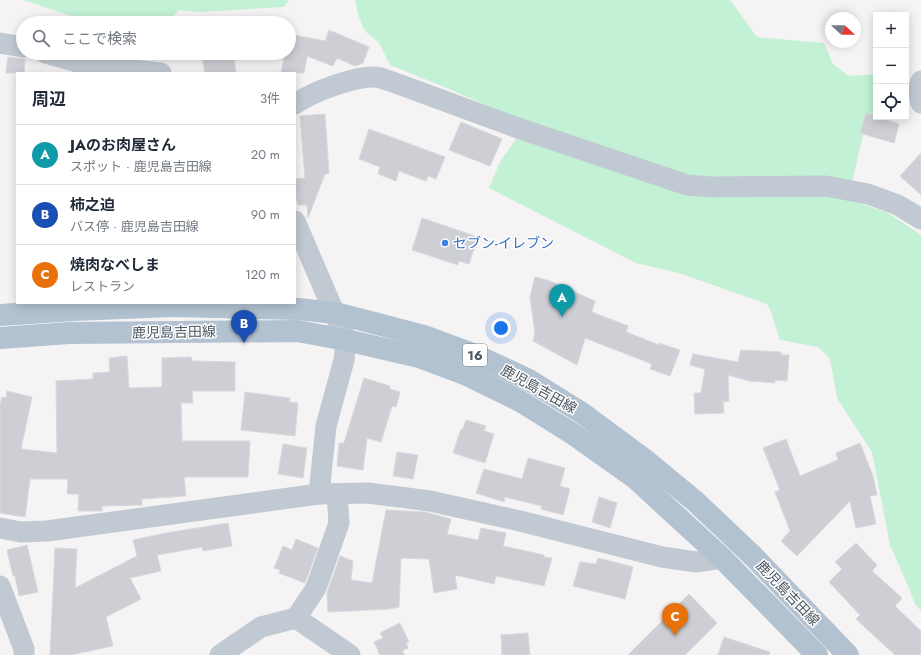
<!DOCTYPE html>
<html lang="ja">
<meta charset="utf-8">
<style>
:root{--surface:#fff;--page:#f6f6f7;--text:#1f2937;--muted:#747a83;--line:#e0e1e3;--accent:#b45309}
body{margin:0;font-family:Jost,"Noto Sans JP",sans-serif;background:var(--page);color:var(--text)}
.controls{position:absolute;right:12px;top:12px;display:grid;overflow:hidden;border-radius:0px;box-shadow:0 2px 10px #0003}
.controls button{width:36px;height:36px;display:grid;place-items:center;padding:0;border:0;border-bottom:1px solid var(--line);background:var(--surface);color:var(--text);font:20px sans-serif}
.compass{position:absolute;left:825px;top:12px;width:36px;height:36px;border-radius:50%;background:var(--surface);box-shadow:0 2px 10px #0003;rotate:111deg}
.you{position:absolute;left:501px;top:328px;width:14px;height:14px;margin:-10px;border:3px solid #fff;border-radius:50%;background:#1a73e8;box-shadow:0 0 0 6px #1a73e833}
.badge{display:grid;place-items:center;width:26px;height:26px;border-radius:50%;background:var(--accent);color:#fff;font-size:13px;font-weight:700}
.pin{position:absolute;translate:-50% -33px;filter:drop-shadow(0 1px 2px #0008)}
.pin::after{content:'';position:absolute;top:21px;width:14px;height:12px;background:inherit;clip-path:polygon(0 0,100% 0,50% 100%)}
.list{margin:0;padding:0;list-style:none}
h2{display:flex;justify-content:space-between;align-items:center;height:52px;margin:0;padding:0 16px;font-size:17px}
h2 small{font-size:13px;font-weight:400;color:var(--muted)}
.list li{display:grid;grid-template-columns:26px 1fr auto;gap:12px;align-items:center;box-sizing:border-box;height:60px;padding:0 16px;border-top:1px solid var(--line)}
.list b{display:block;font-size:15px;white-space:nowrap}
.list p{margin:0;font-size:13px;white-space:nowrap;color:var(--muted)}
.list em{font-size:13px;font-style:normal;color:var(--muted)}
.icon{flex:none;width:22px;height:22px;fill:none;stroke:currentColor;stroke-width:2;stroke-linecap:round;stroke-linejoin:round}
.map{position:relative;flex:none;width:921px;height:655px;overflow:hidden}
.search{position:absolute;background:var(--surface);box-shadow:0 2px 10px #0003;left:16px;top:16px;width:280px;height:44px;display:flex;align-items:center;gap:10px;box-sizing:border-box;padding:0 14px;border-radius:22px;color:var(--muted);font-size:15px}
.panel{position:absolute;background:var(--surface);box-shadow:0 2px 10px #0003;left:16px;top:72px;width:280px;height:232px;border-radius:0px}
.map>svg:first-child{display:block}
.green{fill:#c3f1d5}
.building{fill:#cdcfd5;stroke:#d7d9de}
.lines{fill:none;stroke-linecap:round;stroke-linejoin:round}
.minor{stroke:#c1cad2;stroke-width:21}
.major{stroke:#b3c2d1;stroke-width:22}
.shop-dot{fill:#3f7fe0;stroke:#fff;stroke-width:1.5}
.labels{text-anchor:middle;stroke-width:3;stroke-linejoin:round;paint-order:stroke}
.shield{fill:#fff;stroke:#808990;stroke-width:1}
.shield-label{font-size:13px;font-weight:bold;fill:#4a5661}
.shop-label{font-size:14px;fill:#366cbe;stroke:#fff;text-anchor:start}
.street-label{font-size:14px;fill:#4a5661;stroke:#fff}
</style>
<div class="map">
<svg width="921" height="655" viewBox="0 0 921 655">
<rect width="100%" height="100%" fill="#f5f3f3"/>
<!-- green -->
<g class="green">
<path d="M23,0H289L284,7L200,12L179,10L165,23H92Z"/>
<path d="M355,0H730L757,37L824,43L833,64L849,76L876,74V117H878L864,131L848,199L888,213L921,235V611L915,604L906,581L890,545L872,452L837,398L830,359L818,347L780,340L771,312L767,304L679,273L636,263L489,188L501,160L528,123L447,88L390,65L379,43L365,31L358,15Z"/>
</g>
<!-- building -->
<g class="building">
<path d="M329,30L369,47L363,63L355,66L337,58L333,66L307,56L304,73H281L285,53H289V34L325,41Z"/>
<path d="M201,53H233L236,73H205Z"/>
<path d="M8,57L25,59L24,73H6Z"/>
<path d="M866,113L899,124L894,143L860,133Z"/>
<path d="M325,114L329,174H325L308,218L307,205H298L295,193V179L305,178L300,116Z"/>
<path d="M461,122L502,139L490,166L449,150Z"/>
<path d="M369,129L445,157L436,179L428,176L426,181L399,171L396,181L378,174L380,167L359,159Z"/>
<path d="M921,153V195L900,176Z"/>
<path d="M422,218L478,237L469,264L459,261L458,265L412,250Z"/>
<path d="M535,277L550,281L595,301L592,312L628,326L626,332L659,345V343L680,350L670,376L650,369L652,364L585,338L577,365L533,341L535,333L530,297Z"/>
<path d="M741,350L781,352V355H789L787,381L775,380V383L749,381L728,375L729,401L723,402L724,413L695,414L694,393H701L705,369L690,365L693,354L738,362Z"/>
<path d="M127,356L129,388L162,387V358L191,357L192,361L235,362V391H192L193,403H181L182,441H250L248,477H184L186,496L142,499V505L102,506V511H78L79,494H67L68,479H30L25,517L0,513V405L2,397L6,398L7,391L32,397L21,449L57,453L56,381L93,379V373L110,372L109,358Z"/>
<path d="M364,378L390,386V389L400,392L396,407L392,406L381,442L367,438L363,470L337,466L339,443H344Z"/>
<path d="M245,392L290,398L289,402L298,403L295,436L241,430Z"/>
<path d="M466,420L486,426L484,431L494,434L485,463L453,453L461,429H463Z"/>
<path d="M786,439L800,476L838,460L836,453L860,443L873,476L877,495L870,496L876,524L856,528L850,501L797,556L781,541L790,531L775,492L780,490L763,448Z"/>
<path d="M283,444L307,448L303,478L278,474Z"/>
<path d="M397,452L418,455L413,479L393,476Z"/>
<path d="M528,458L565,468L560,486L570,489L563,515L541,509L542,506L505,497L504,502L476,493L484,469L522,479Z"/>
<path d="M599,497L617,503L610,528L592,522Z"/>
<path d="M386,510L425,512L451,519L447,534L478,540L481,528L506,533L503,546L544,555V557L552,558L544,586L496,576L494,584L455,575L457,589L434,593L429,559L401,558L399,607L389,609L328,612L327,593L340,556L353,561L351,580L372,583Z"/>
<path d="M228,523L232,546L203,551L202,547L157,555L161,571L130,578L141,599L106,617L113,646L71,655H50L55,548L77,549L75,588L137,556L133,540L166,533Z"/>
<path d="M296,539L318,548L305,583L279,573L280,570L274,568L283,546L292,550Z"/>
<path d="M856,543L877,565L872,571L902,598L895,606L921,631V655H895L856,619L860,615L829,582L842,569L835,562Z"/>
<path d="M27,545L38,592L19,596L15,576H13L7,550Z"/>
<path d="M598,558L633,567L625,599L573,586L580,562L596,564Z"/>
<path d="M689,594L717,623L685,655H628Z"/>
<path d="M400,623L409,642L406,643L408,648L402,651L405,655H380L374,642L383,638L380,633Z"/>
<path d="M528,633L530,655H502L501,635Z"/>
<path d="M724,637L770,652L769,655H718Z"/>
</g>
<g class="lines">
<!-- minor -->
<g class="minor">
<path d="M0,43L23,47"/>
<path d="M45,53L91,66L161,73"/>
<path d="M921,81L918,90L921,103"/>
<path d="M295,104C312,92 355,76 375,77C380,77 385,80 390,81L515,127L687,185L710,187L826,186L868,194L898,205L921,219"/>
<path d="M295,221L346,340L344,360L326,426L319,494"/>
<path d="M0,528L21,532L47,531L319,494L368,493L430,501L520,521L662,557L696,562L722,558"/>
<path d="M0,586L24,649V655"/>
<path d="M296,618L350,655"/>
<path d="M220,655L261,627L296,618L316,588L339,523L337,494"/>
</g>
<!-- major -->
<g class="major">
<path d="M0,315L74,310L171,306L298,309L335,313L374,323L427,337L473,354L529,380L582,413L644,459L696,502L753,556L848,655"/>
<path d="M0,338L69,333L297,331L346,340L419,357L467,375L520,401L573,434L635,478L722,558L817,655"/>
</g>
</g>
<!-- markers -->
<circle class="shop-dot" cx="445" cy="243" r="4"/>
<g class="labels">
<!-- shield labels -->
<rect class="shield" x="463" y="344" width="24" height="22" rx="3"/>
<g class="shield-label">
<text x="475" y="360">16</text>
</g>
<!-- shop labels -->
<g class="shop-label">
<text x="453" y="248">セブン-イレブン</text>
</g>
<!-- street labels -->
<g class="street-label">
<text transform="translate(174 332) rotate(-1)" y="5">鹿児島吉田線</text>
<text transform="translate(539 389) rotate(29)" y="5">鹿児島吉田線</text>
<text transform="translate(788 593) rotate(46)" y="5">鹿児島吉田線</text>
</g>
</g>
</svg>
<div class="controls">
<button>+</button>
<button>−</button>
<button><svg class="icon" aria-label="locate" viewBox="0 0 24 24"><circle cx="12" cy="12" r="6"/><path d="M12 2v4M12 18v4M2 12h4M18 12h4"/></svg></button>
</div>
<svg class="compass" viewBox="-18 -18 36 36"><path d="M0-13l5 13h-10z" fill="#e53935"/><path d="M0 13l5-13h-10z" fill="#747a83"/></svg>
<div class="you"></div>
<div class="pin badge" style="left:562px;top:317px;background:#0f9aa8">A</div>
<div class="pin badge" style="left:244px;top:343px;background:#1a4fb4">B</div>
<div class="pin badge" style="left:675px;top:636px;background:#e8710a">C</div>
<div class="search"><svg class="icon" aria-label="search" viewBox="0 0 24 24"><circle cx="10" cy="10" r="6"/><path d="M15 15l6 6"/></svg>ここで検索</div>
<section class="panel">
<h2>周辺<small>3件</small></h2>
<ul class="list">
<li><span class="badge" style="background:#0f9aa8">A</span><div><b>JAのお肉屋さん</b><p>スポット · 鹿児島吉田線</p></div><em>20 m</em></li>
<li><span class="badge" style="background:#1a4fb4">B</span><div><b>柿之迫</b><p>バス停 · 鹿児島吉田線</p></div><em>90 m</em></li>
<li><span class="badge" style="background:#e8710a">C</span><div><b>焼肉なべしま</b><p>レストラン</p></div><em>120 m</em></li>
</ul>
</section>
</div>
